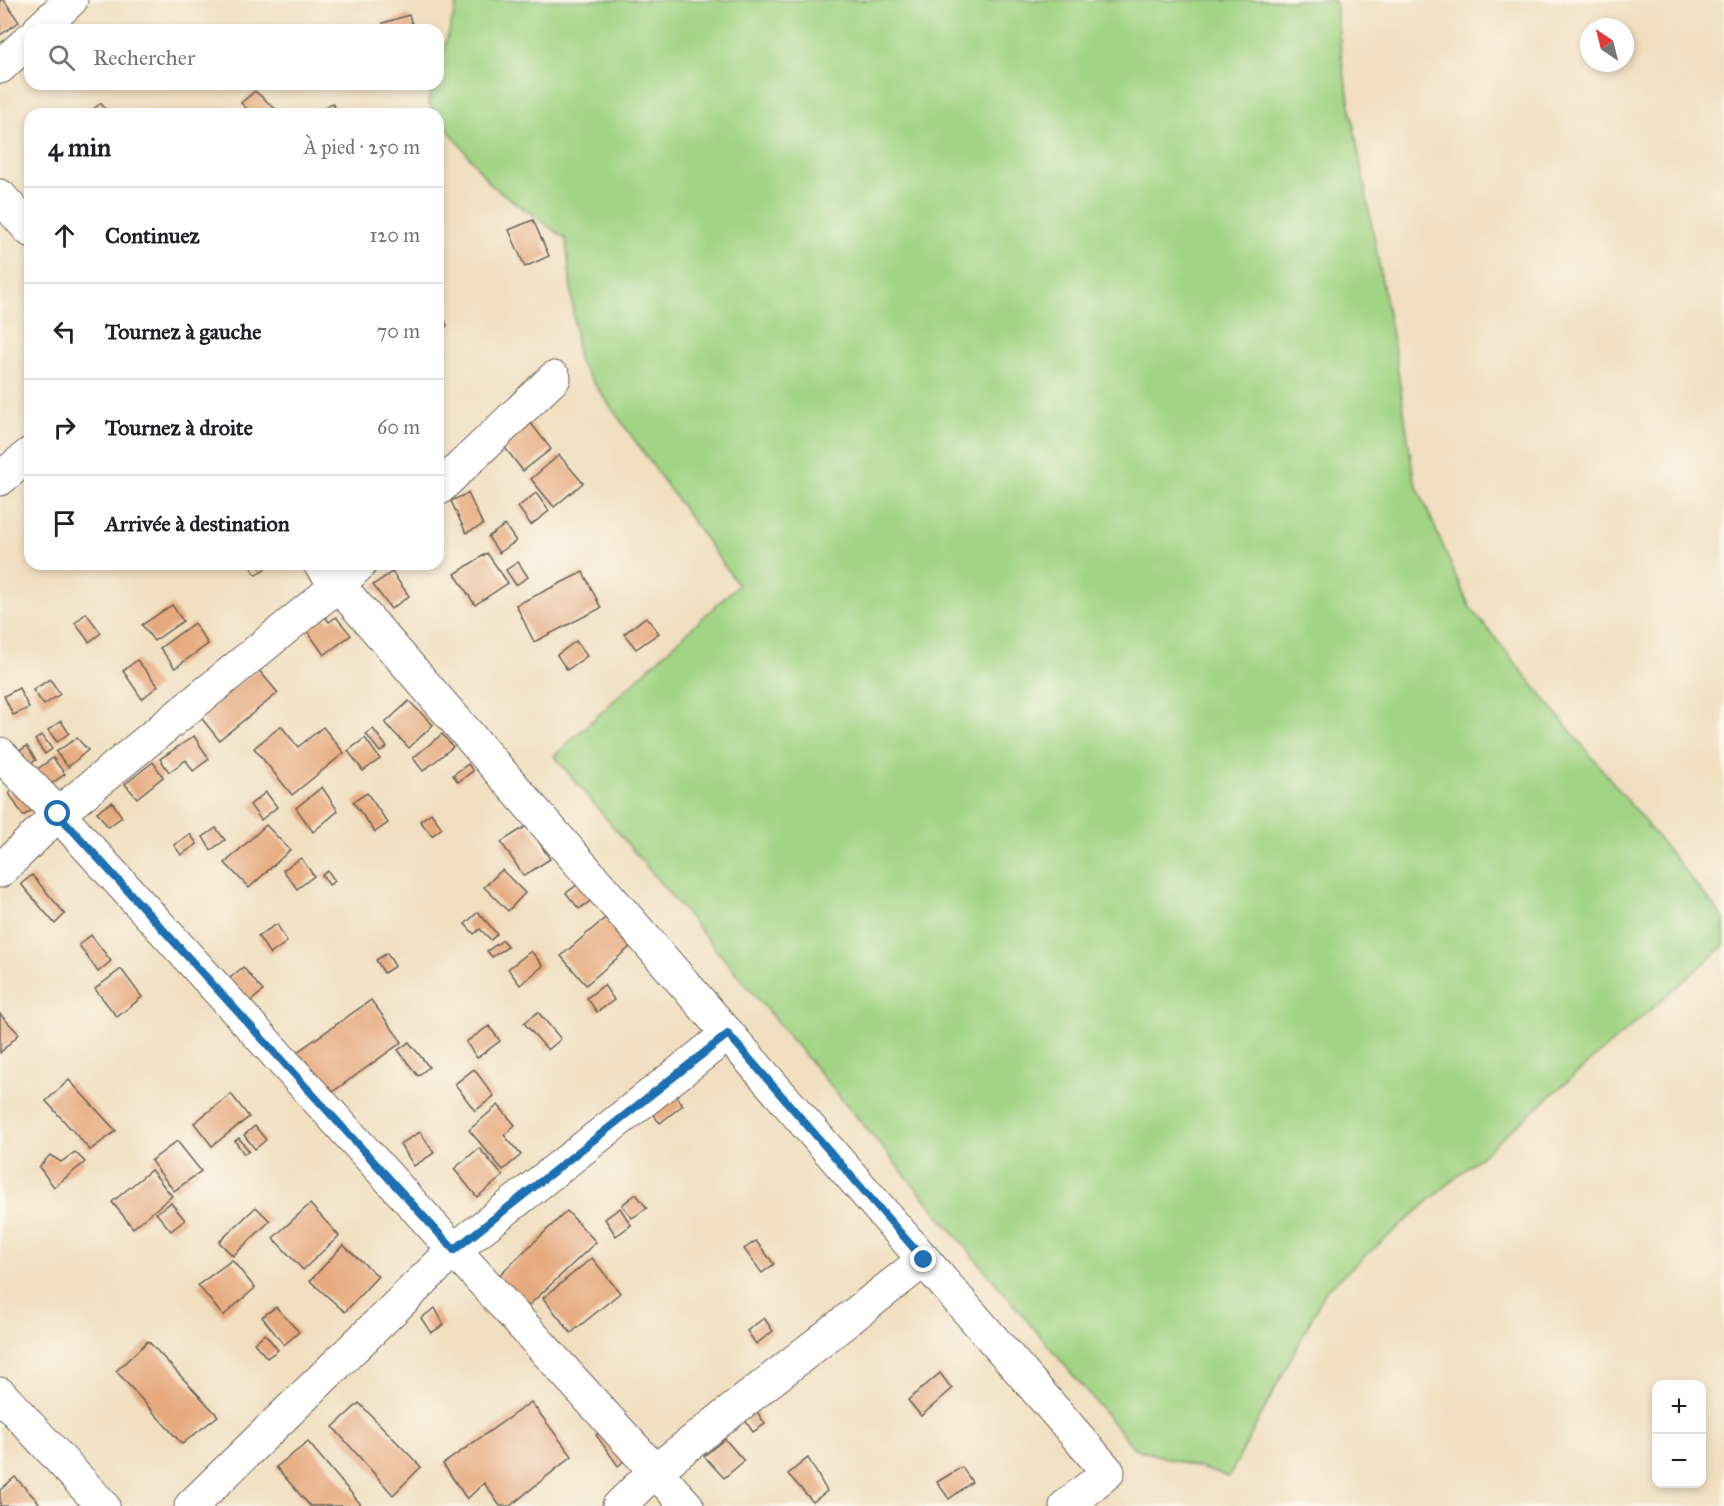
<!DOCTYPE html>
<html lang="fr">
<meta charset="utf-8">
<style>
:root{--surface:#fff;--page:#f6f6f6;--text:#202124;--muted:#757577;--line:#e0e0e0}
body{margin:0;font-family:"IM FELL Great Primer",serif;background:var(--page);color:var(--text)}
.controls{position:absolute;right:18px;bottom:18px;display:grid;overflow:hidden;border-radius:12px;box-shadow:0 3px 9px #0003}
.controls button{width:54px;height:54px;display:grid;place-items:center;padding:0;border:0;border-bottom:2px solid var(--line);background:var(--surface);color:var(--text);font:30px sans-serif}
.compass{position:absolute;left:1580px;top:18px;width:54px;height:54px;border-radius:50%;background:var(--surface);box-shadow:0 3px 9px #0003;rotate:325deg}
.stop{position:absolute;width:18px;height:18px;margin:-14px;border:4px solid #1f6fb2;border-radius:50%;background:#fff}
.stop.end{background:#1f6fb2;border-color:#fff;box-shadow:0 2px 6px #0008}
.list{margin:0;padding:0;list-style:none}
h2{display:flex;justify-content:space-between;align-items:center;height:78px;margin:0;padding:0 24px;font-size:26px}
h2 small{font-size:20px;font-weight:400;color:var(--muted)}
.list li{display:grid;grid-template-columns:39px 1fr auto;gap:18px;align-items:center;box-sizing:border-box;height:96px;padding:0 24px;border-top:2px solid var(--line)}
.list b{display:block;font-size:22px;white-space:nowrap}
.list em{font-size:20px;font-style:normal;color:var(--muted)}
.icon{flex:none;width:33px;height:33px;fill:none;stroke:currentColor;stroke-width:2;stroke-linecap:round;stroke-linejoin:round}
.map{position:relative;flex:none;width:1724px;height:1506px;overflow:hidden}
.search{position:absolute;background:var(--surface);box-shadow:0 3px 9px #0003;left:24px;top:24px;width:420px;height:66px;display:flex;align-items:center;gap:15px;box-sizing:border-box;padding:0 21px;border-radius:18px;color:var(--muted);font-size:22px}
.panel{position:absolute;background:var(--surface);box-shadow:0 3px 9px #0003;left:24px;top:108px;width:420px;height:462px;border-radius:18px}
.map>svg:first-child{display:block}
.green{fill:#a1d484;stroke:#5e7850;stroke-width:1.5}
.building{fill:#e6a97d}
.lines{fill:none;stroke-linecap:round;stroke-linejoin:round}
.street-casing{stroke:#676055;stroke-width:35}
.street{stroke:#fff;stroke-width:33}
.route{stroke:#1f6fb2;stroke-width:8}
</style>
<div class="map">
<svg width="1724" height="1506" viewBox="0 0 1724 1506">
<rect width="100%" height="100%" fill="#fbf7ec"/>
<filter id="ink" filterUnits="userSpaceOnUse"><feTurbulence type="fractalNoise" baseFrequency=".0167" numOctaves="2"/><feDisplacementMap in="SourceGraphic" scale="12" xChannelSelector="R" yChannelSelector="G"/><feConvolveMatrix kernelMatrix="1 2 1 2 8 2 1 2 1" color-interpolation-filters="sRGB"/></filter>
<filter id="wash" filterUnits="userSpaceOnUse"><feTurbulence type="fractalNoise" baseFrequency=".008" numOctaves="4" result="noise"/><feDisplacementMap in="SourceGraphic" scale="24" xChannelSelector="R" yChannelSelector="G"/><feGaussianBlur stdDeviation="1.35" result="paint"/><feColorMatrix in="noise" values="0 0 0 0 0 0 0 0 0 0 0 0 0 0 0 0 0 1.4 0 .05"/><feComposite in="paint" operator="in"/></filter>
<g filter="url(#wash)">
<rect width="100%" height="100%" fill="#f1dfc0"/>
<!-- green -->
<path class="green" d="M458,0H1335L1343,67L1396,358L1414,479L1469,606L1724,919V946L1327,1289L1229,1477L1134,1448L554,756L738,585L578,361L566,239L491,185L428,103L433,84H438V69Z"/>
<g id="blocks">
<!-- building -->
<g class="building">
<path d="M0,0H4L19,22L0,35Z"/>
<path d="M409,15L414,30H385L383,23Z"/>
<path d="M255,91L279,112L252,114L241,103Z"/>
<path d="M101,103L108,114H87Z"/>
<path d="M332,103L340,114H316Z"/>
<path d="M533,220L549,256L525,267L509,230Z"/>
<path d="M438,302L447,326L438,330Z"/>
<path d="M530,422L551,449L523,471L502,444Z"/>
<path d="M559,455L583,483L554,507L531,479Z"/>
<path d="M468,493L483,525L466,533L451,501Z"/>
<path d="M536,493L549,511L531,525L518,507Z"/>
<path d="M505,525L516,541L499,553L488,537Z"/>
<path d="M487,553L508,583L475,605L455,574Z"/>
<path d="M518,562L528,577L516,585L506,570Z"/>
<path d="M249,564H273L256,575Z"/>
<path d="M392,572L409,596L391,609L373,585Z"/>
<path d="M583,572L601,608L534,642L516,605Z"/>
<path d="M172,605L183,621L154,641L142,625Z"/>
<path d="M86,613L101,633L89,642L75,623Z"/>
<path d="M323,614L329,622L336,617L351,635L324,655L305,628Z"/>
<path d="M646,617L659,633L636,649L624,634Z"/>
<path d="M194,623L208,644L175,668L160,648Z"/>
<path d="M576,641L587,656L567,670L557,655Z"/>
<path d="M137,660L158,686L142,699L123,671Z"/>
<path d="M258,669L278,693L219,740L199,715Z"/>
<path d="M50,679L60,694L44,705L33,690Z"/>
<path d="M19,688L29,708L13,715L4,696Z"/>
<path d="M409,701L433,725L409,748L385,723Z"/>
<path d="M61,721L69,733L57,742L48,730Z"/>
<path d="M281,726L298,747L323,727L344,753L292,795L254,748Z"/>
<path d="M373,729L387,747L380,752L366,734Z"/>
<path d="M442,734L453,747L423,771L413,758Z"/>
<path d="M42,735L52,749L45,754L35,740Z"/>
<path d="M194,736L209,759L193,771L186,760L169,772L160,759Z"/>
<path d="M77,738L88,750L68,767L56,752Z"/>
<path d="M365,738L380,759L363,771L348,751Z"/>
<path d="M27,746L36,760L28,765L19,751Z"/>
<path d="M53,758L65,774L41,791L29,775Z"/>
<path d="M153,762L163,777L137,798L125,784Z"/>
<path d="M468,764L473,771L458,782L453,775Z"/>
<path d="M19,786L34,809L23,816L9,793Z"/>
<path d="M322,787L338,811L313,832L296,808Z"/>
<path d="M266,792L277,807L261,820L250,805Z"/>
<path d="M367,793L388,823L375,832L353,802Z"/>
<path d="M112,802L122,817L108,827L97,812Z"/>
<path d="M431,813L442,828L432,836L420,821Z"/>
<path d="M266,825L290,850L249,888L225,863Z"/>
<path d="M528,825L550,859L524,876L501,842Z"/>
<path d="M216,828L225,840L211,850L203,837Z"/>
<path d="M190,834L197,844L181,855L174,845Z"/>
<path d="M301,858L314,876L297,889L283,870Z"/>
<path d="M502,870L525,893L508,911L484,887Z"/>
<path d="M328,871L335,881L329,885L322,875Z"/>
<path d="M32,875L65,914L55,924L21,884Z"/>
<path d="M580,883L593,899L579,909L566,893Z"/>
<path d="M478,912L497,934L491,940L480,929L474,934L465,924Z"/>
<path d="M605,918L630,947L586,985L561,956Z"/>
<path d="M277,924L287,942L270,954L258,936Z"/>
<path d="M91,935L111,961L98,972L79,945Z"/>
<path d="M503,940L508,947L492,957L487,951Z"/>
<path d="M531,951L543,966L520,985L508,969Z"/>
<path d="M387,953L395,966L384,973L376,960Z"/>
<path d="M243,967L263,991L245,1006L224,983Z"/>
<path d="M121,969L142,997L117,1017L95,989Z"/>
<path d="M604,985L614,1000L597,1012L587,998Z"/>
<path d="M371,1000L402,1042L324,1098L293,1055Z"/>
<path d="M538,1012L561,1039L548,1050L524,1023Z"/>
<path d="M0,1014L19,1034L0,1053Z"/>
<path d="M489,1026L500,1041L477,1058L466,1042Z"/>
<path d="M409,1042L429,1067L418,1076L398,1050Z"/>
<path d="M474,1069L494,1096L475,1111L455,1084Z"/>
<path d="M69,1080L116,1131L90,1150L46,1101Z"/>
<path d="M671,1091L683,1105L660,1123L648,1109Z"/>
<path d="M231,1094L249,1117L212,1146L194,1123Z"/>
<path d="M498,1105L515,1125L504,1135L521,1155L503,1170L469,1130Z"/>
<path d="M255,1126L266,1140L255,1149L244,1135Z"/>
<path d="M420,1132L434,1153L414,1166L400,1144Z"/>
<path d="M239,1138L249,1151L244,1154L235,1141Z"/>
<path d="M177,1141L201,1171L174,1191L151,1161Z"/>
<path d="M479,1148L503,1176L477,1197L454,1169Z"/>
<path d="M75,1152L85,1162L54,1187L39,1167L50,1155L61,1162Z"/>
<path d="M151,1170L172,1196L133,1228L112,1202Z"/>
<path d="M636,1194L647,1208L632,1218L622,1205Z"/>
<path d="M171,1203L185,1220L171,1231L156,1213Z"/>
<path d="M310,1204L339,1236L303,1270L273,1238Z"/>
<path d="M256,1207L270,1221L233,1256L219,1242Z"/>
<path d="M620,1208L631,1225L616,1236L605,1219Z"/>
<path d="M567,1211L596,1242L524,1310L495,1279Z"/>
<path d="M756,1241L774,1264L762,1273L744,1249Z"/>
<path d="M343,1245L378,1276L345,1312L310,1281Z"/>
<path d="M592,1258L620,1293L571,1333L543,1298Z"/>
<path d="M232,1260L255,1288L223,1316L198,1285Z"/>
<path d="M276,1307L299,1332L284,1345L262,1317Z"/>
<path d="M435,1308L444,1325L431,1333L421,1318Z"/>
<path d="M764,1318L773,1331L756,1344L747,1331Z"/>
<path d="M265,1334L278,1350L267,1358L254,1343Z"/>
<path d="M148,1341L218,1416L182,1444L116,1371Z"/>
<path d="M940,1373L952,1389L921,1416L908,1400Z"/>
<path d="M531,1402L572,1456L510,1506H500L484,1483L467,1499L443,1464Z"/>
<path d="M359,1403L421,1467L393,1495L333,1427Z"/>
<path d="M754,1407L765,1424L753,1432L742,1416Z"/>
<path d="M607,1428L629,1457L618,1466L596,1435Z"/>
<path d="M725,1439L744,1461L724,1478L704,1456Z"/>
<path d="M308,1442L362,1506H310L276,1467Z"/>
<path d="M808,1458L827,1491L813,1502L788,1474Z"/>
<path d="M962,1467L972,1482L949,1499L937,1482Z"/>
<path d="M15,1477L42,1506H0V1490Z"/>
</g>
</g>
</g>
<g filter="url(#ink)">
<use href="#blocks" fill-opacity="0" stroke="#676055" stroke-width="1.5"/>
<g class="lines">
<!-- street casing -->
<g class="street-casing">
<g id="street">
<path d="M39,30L71,0"/>
<path d="M0,67L30,39"/>
<path d="M0,196L30,230"/>
<path d="M0,479L30,454"/>
<path d="M438,489L554,378"/>
<path d="M320,564L1108,1472L1066,1506"/>
<path d="M0,754L58,814L687,1506"/>
<path d="M0,871L58,814L338,585L360,564"/>
<path d="M0,1394L103,1506"/>
<path d="M191,1506L454,1250L728,1034"/>
<path d="M619,1506L655,1471L924,1260"/>
</g>
</g>
<!-- street -->
<use href="#street" class="street"/>
</g>
</g>
<g class="lines" filter="url(#ink)">
<!-- route -->
<path class="route" d="M58,814L454,1250L728,1034L924,1260"/>
</g>
</svg>
<div class="controls">
<button>+</button>
<button>−</button>
</div>
<svg class="compass" viewBox="-18 -18 36 36"><path d="M0-13l5 13h-10z" fill="#e53935"/><path d="M0 13l5-13h-10z" fill="#757577"/></svg>
<div class="stop" style="left:58px;top:814px"></div>
<div class="stop end" style="left:924px;top:1260px"></div>
<div class="search"><svg class="icon" aria-label="search" viewBox="0 0 24 24"><circle cx="10" cy="10" r="6"/><path d="M15 15l6 6"/></svg>Rechercher</div>
<section class="panel">
<h2>4 min<small>À pied · 250 m</small></h2>
<ul class="list">
<li><svg class="icon" aria-label="ahead" viewBox="0 0 24 24"><path d="M12 20V5M6 11l6-6 6 6"/></svg><div><b>Continuez</b></div><em>120 m</em></li>
<li><svg class="icon" aria-label="left" viewBox="0 0 24 24"><path d="M17 20v-9H6M10 6l-5 5 5 5"/></svg><div><b>Tournez à gauche</b></div><em>70 m</em></li>
<li><svg class="icon" aria-label="right" viewBox="0 0 24 24"><path d="M7 20v-9h11M14 6l5 5-5 5"/></svg><div><b>Tournez à droite</b></div><em>60 m</em></li>
<li><svg class="icon" aria-label="arrive" viewBox="0 0 24 24"><path d="M6 21V4h12l-3 4 3 4H6"/></svg><div><b>Arrivée à destination</b></div></li>
</ul>
</section>
</div>
